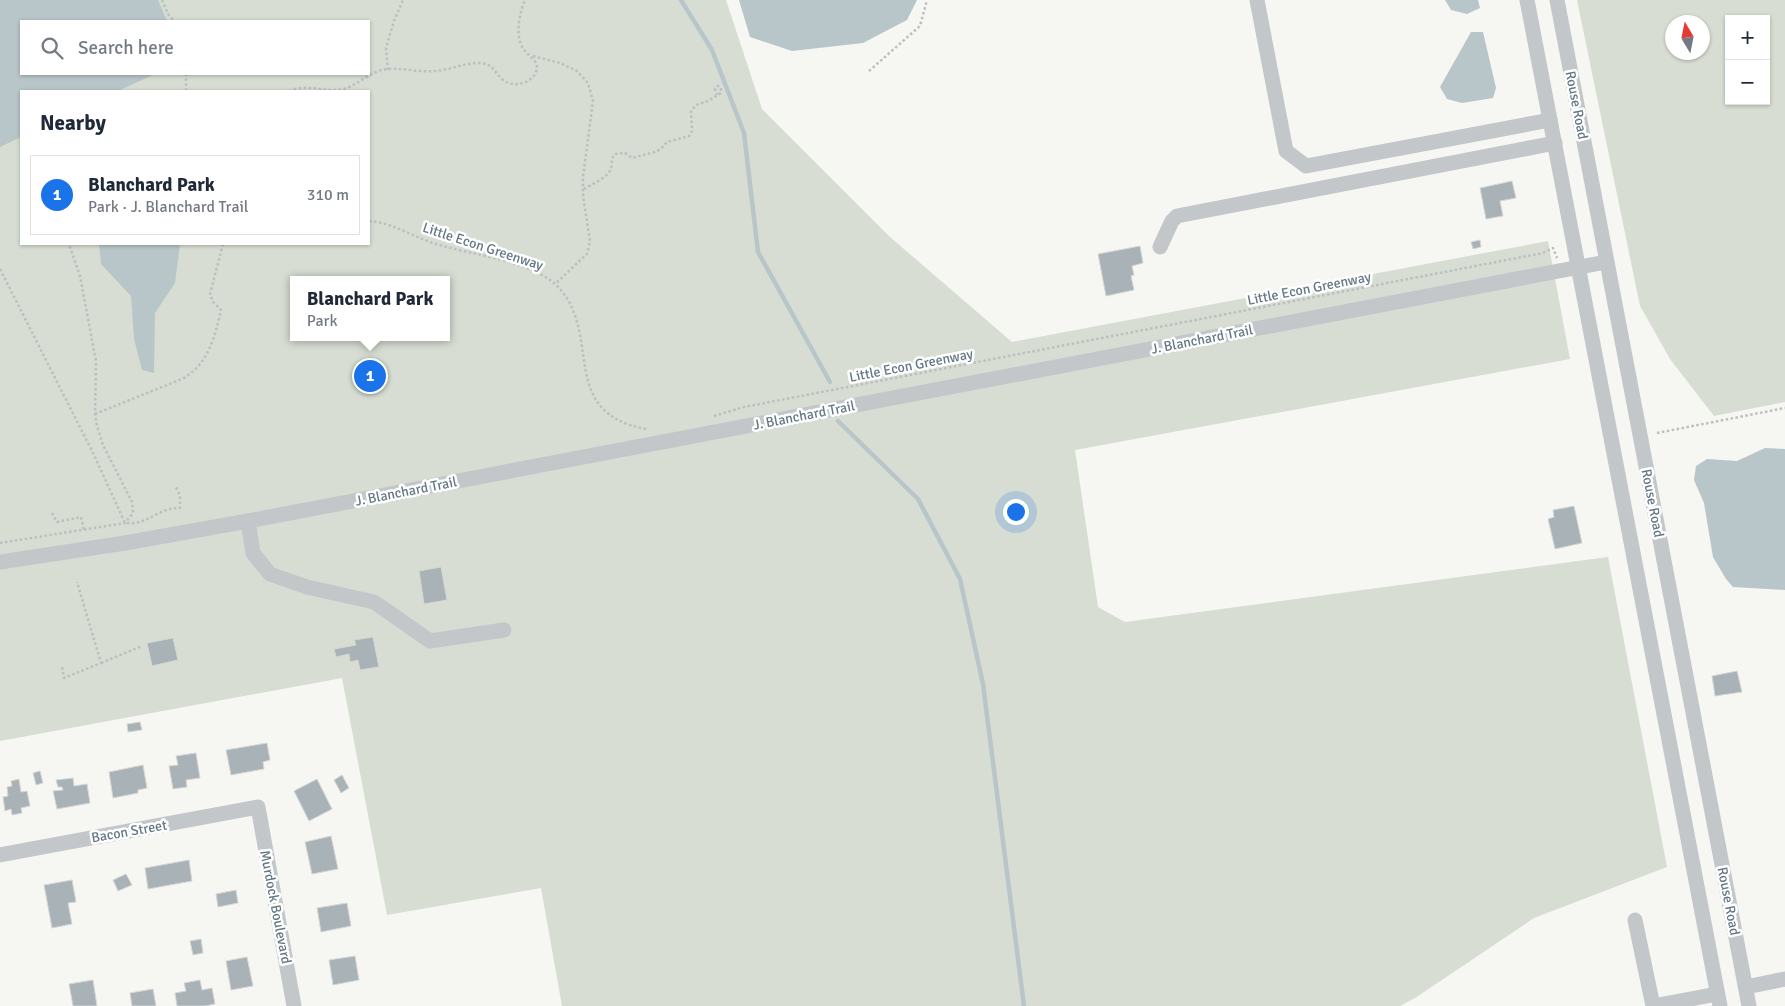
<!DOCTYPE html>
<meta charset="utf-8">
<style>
:root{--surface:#fff;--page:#f6f6f7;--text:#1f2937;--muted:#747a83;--line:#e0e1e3;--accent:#1a73e8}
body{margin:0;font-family:Signika,sans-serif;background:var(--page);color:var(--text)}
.controls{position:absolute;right:15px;top:15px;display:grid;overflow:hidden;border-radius:0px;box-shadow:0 1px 4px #0004}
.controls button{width:45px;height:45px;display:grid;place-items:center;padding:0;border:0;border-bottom:1px solid var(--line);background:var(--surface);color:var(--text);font:25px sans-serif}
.compass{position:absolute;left:1665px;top:15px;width:45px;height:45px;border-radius:50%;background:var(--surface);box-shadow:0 1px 4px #0004;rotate:350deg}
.you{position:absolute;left:1015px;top:511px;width:18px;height:18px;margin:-12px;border:4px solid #fff;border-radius:50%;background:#1a73e8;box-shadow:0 0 0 8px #1a73e833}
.badge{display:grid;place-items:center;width:32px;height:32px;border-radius:50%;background:var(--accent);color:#fff;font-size:16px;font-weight:700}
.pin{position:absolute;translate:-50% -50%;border:2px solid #fff;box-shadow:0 1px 5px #0006}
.popup{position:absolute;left:290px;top:276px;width:160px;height:65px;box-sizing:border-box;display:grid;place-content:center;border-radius:0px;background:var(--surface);filter:drop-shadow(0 1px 4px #0005);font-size:16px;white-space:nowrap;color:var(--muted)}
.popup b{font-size:19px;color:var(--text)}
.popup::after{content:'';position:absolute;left:50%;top:100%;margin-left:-10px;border:10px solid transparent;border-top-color:var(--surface)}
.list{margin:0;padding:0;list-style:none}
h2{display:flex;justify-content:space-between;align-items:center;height:65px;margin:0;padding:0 20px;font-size:21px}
h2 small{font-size:16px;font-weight:400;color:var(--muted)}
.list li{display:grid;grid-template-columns:32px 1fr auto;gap:15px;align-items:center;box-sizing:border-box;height:80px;margin:0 10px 10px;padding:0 10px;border:1px solid var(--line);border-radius:0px}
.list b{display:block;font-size:19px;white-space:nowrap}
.list p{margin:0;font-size:16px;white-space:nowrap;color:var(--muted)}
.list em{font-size:16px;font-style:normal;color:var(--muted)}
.icon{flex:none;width:28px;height:28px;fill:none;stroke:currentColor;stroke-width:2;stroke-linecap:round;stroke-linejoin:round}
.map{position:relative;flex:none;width:1785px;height:1006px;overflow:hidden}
.search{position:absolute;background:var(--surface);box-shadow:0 1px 4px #0004;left:20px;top:20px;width:350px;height:55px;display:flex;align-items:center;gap:12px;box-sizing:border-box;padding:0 18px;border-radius:0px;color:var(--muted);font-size:19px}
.panel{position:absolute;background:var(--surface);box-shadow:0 1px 4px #0004;left:20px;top:90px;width:350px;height:155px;border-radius:0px}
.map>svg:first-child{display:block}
.green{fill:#d7ddd3;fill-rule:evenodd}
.water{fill:#b8c6c9}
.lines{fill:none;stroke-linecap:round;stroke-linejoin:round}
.stream{stroke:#b8c6c9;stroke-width:4.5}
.building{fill:#a9b2b7;stroke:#d7d7d5}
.path{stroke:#bcbfc1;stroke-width:2.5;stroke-dasharray:2.5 2.5;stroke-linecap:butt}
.minor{stroke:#c3c7ca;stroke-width:15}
.labels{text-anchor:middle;stroke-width:5;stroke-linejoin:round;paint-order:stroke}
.street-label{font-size:14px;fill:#637784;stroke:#fff}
</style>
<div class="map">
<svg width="1785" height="1006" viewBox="0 0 1785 1006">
<rect width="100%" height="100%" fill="#f6f6f2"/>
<!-- green -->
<g class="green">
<path d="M0,0H726L762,109L890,237L1012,342L1548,241L1570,359L1075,450L1098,607L1125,622L1608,557L1667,867L1534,918L1415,998L1400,1006H562L541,888L387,915L342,678L0,741ZM21,21H369V74H21ZM21,91H369V244H21ZM294,280H446V337H294Z"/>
<path d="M1577,0H1785V402L1714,416L1670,359L1640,306ZM1729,19H1766V101H1729ZM1672,22H1702V52H1672Z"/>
</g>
<!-- water -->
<g class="water">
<path d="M0,0H158L167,21H21V74H155L118,91H21V137L0,147Z"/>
<path d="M739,0H917L907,20L863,43L792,51L750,37Z"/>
<path d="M1445,0H1478L1480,8L1467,14L1451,10Z"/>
<path d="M1471,32H1483L1496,88L1493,98L1462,103L1447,99L1440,87Z"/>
<path d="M99,244H180L175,283L155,313L154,373L142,370L134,339L131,296L101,264Z"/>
<path d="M1765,448L1785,449V590L1733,587L1726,579L1713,557L1704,503L1694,480L1696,466L1707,459L1737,461Z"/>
</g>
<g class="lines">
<!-- stream -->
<g class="stream">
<path d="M681,0L712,50L744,133L758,252L830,382"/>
<path d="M838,421L918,499L960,579L983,684L1024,1006"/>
</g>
</g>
<!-- building -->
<g class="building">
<path d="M1512,181L1516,198L1500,201L1503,216L1486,219L1480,188Z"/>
<path d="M1480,240L1481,247L1473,249L1471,242Z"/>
<path d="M1140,246L1143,263L1132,266L1134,275L1131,276L1134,290L1106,296L1098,254Z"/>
<path d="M1574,506L1582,543L1555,549L1548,519L1554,517L1553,510Z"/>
<path d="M441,567L447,600L424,604L419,571Z"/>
<path d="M373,637L379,667L360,670L358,660L350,662L349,654L336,657L334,649L356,645L354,640Z"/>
<path d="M173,638L178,660L152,666L147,643Z"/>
<path d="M1737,671L1742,692L1715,696L1712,676Z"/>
<path d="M140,722L142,730L128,732L127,724Z"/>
<path d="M267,743L270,760L263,762L264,769L231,775L226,750Z"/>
<path d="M196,753L200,778L186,780L187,787L173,789L169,766L178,765L176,756Z"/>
<path d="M143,765L147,788L138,790V793L113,798L109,772Z"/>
<path d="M40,771L43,783L36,785L33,773Z"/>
<path d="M342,775L349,788L341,793L334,780Z"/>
<path d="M73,778L74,786L87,784L90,803L57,809L53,791L63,790L62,787H58L56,780Z"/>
<path d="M19,779L21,792L27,791L30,806L21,808L22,813L12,815L11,809L5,811L3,797L8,796L7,787L12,786L11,781Z"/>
<path d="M317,779L332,809L309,821L294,791Z"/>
<path d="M331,836L338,869L312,874L305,842Z"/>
<path d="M189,860L192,881L148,889L145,868Z"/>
<path d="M126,874L132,885L118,891L113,880Z"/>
<path d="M72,880L76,902L68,903L72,924L52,928L44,885Z"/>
<path d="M236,890L238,903L218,907L216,894Z"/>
<path d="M347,903L351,926L321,932L317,908Z"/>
<path d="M201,939L203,953L193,955L190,941Z"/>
<path d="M355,956L359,980L333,985L329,960Z"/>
<path d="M247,957L253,986L231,990L226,961Z"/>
<path d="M93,980L97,1006H73L69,984Z"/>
<path d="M200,980L202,990L212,988L215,1004L205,1006H177L175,993L186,991L184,983Z"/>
<path d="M153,989L156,1006H132L130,993Z"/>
</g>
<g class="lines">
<!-- path -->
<g class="path">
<path d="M162,0L168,14L174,21"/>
<path d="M533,56L560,63L577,71L588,83L593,101L583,177V196L590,241L587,254L555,284"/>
<path d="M388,70L386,48L394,21L403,0"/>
<path d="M869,71L920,26L927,0"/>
<path d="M186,91V74"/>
<path d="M289,91C306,84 320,91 337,90C354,89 366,74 382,70C399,66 417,73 435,71C449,70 462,64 476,63C493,62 493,71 503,80C513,88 531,84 536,72C540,62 531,58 525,51C514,38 519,14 525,0"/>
<path d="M584,189C592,184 607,178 611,169C613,163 610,159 615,154L625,153L632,158L655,152L661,149L667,142L689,136L692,131L691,111L696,105L708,101L721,93V88L718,86L715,89L717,95"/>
<path d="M369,221C394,223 413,237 436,244C471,255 536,261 560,289C602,337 558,413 646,429"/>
<path d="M0,269L94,455L125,523C148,526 158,507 180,508V496L175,485"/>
<path d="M95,414L182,379C208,365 215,337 221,310L213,302L210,294L223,244"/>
<path d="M714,416L744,407L1543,253L1553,248L1557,258"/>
<path d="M1657,433L1785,408"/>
<path d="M52,513L57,522L81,517L84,530"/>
<path d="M0,543L125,523L133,513L132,502L103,445L97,426L95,414L96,361L80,276L69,244"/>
<path d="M101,663L142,646"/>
<path d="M62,667L64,678L101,663L77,582"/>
</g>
<!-- minor -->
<g class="minor">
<path d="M1257,0L1286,151L1306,166L1550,120"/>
<path d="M1527,0L1720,1006"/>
<path d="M1557,0L1749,1006"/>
<path d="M1160,247L1172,221L1177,216L1555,143"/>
<path d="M248,521L253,553L270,574L307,587L374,602L430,641L504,630"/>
<path d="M0,562L125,543L248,521L1606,262"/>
<path d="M0,855L258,807L294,1006"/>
<path d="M1635,920L1653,1006L1717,994"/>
<path d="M1746,987L1785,979"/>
</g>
</g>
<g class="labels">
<!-- street labels -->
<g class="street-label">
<text transform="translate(1577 105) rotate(79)" y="5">Rouse Road</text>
<text transform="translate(483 246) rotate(18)" y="5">Little Econ Greenway</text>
<text transform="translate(1309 288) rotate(-11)" y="5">Little Econ Greenway</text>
<text transform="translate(1202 339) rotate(-11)" y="5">J. Blanchard Trail</text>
<text transform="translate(911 365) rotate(-11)" y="5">Little Econ Greenway</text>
<text transform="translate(804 415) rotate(-11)" y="5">J. Blanchard Trail</text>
<text transform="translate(406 491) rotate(-11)" y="5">J. Blanchard Trail</text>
<text transform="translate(1653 503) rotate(79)" y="5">Rouse Road</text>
<text transform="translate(129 831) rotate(-10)" y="5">Bacon Street</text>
<text transform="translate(1729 901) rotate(79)" y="5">Rouse Road</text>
<text transform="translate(276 907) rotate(79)" y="5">Murdock Boulevard</text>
</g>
</g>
</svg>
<div class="controls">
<button>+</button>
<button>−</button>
</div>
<svg class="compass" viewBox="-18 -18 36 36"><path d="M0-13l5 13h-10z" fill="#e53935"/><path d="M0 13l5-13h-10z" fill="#747a83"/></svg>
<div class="you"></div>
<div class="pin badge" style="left:370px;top:376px">1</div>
<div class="popup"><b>Blanchard Park</b>Park</div>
<div class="search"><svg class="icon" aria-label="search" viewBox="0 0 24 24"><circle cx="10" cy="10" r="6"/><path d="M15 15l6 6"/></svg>Search here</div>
<section class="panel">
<h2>Nearby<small></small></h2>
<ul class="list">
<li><span class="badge">1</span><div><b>Blanchard Park</b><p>Park · J. Blanchard Trail</p></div><em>310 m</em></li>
</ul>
</section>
</div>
